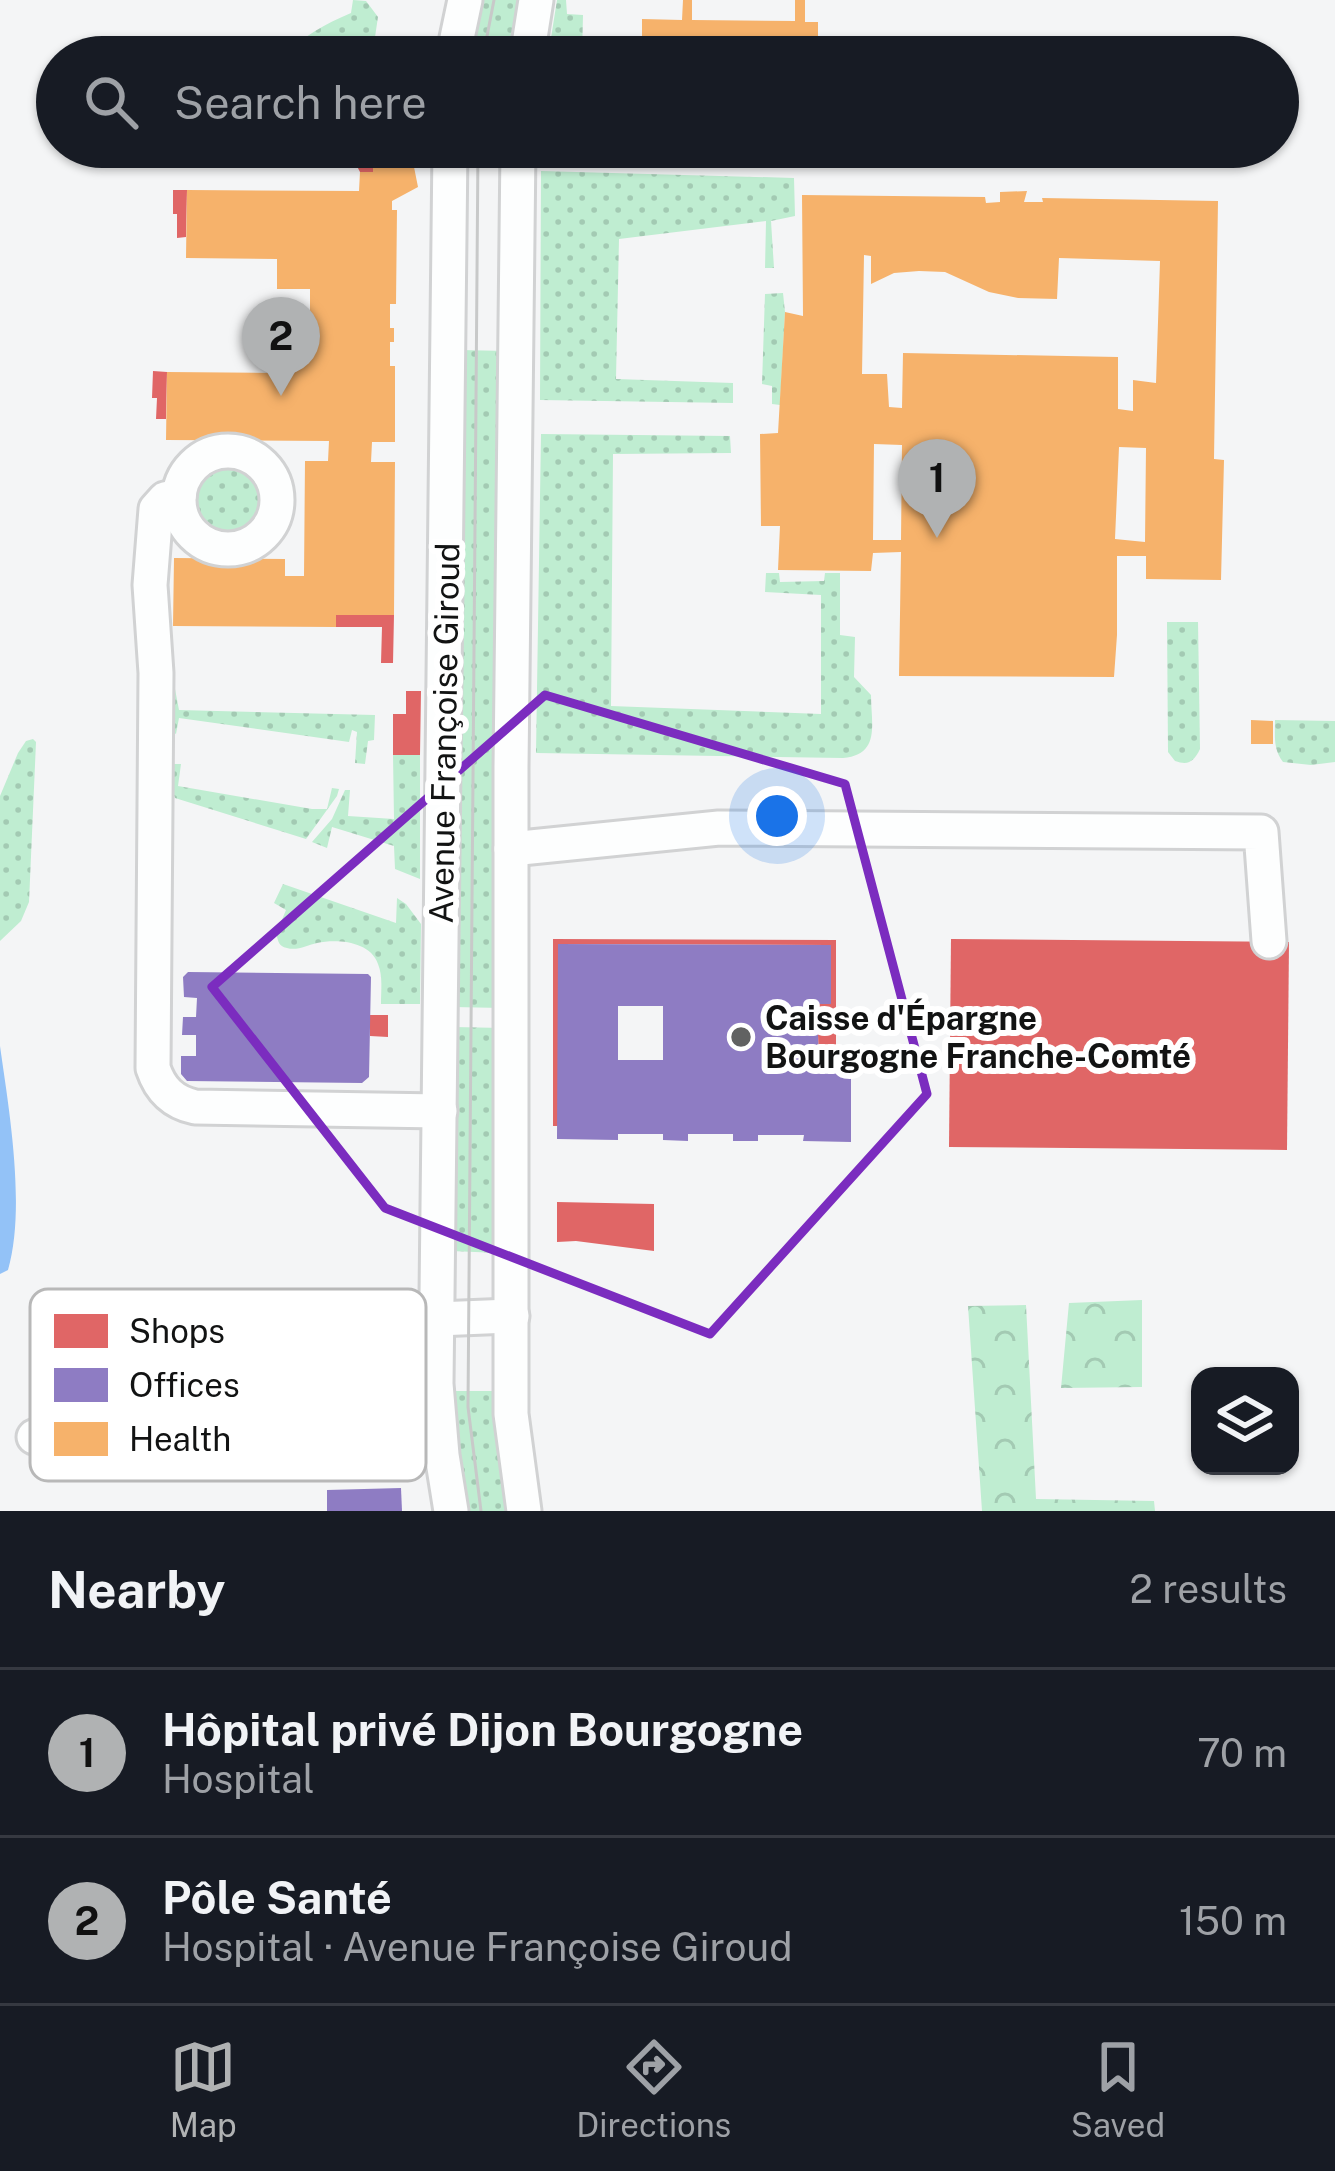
<!DOCTYPE html>
<meta charset="utf-8">
<style>
:root{--surface:#171b24;--page:#20242c;--text:#f1f3f6;--muted:#9ea1a6;--line:#363941;--accent:#b0b2b3}
body{margin:0;font-family:"Public Sans",sans-serif;background:var(--page);color:var(--text)}
.controls{position:absolute;right:36px;bottom:36px;display:grid;overflow:hidden;border-radius:24px;box-shadow:0 3px 9px #0004}
.controls button{width:108px;height:108px;display:grid;place-items:center;padding:0;border:0;border-bottom:3px solid var(--line);background:var(--surface);color:var(--text);font:60px sans-serif}
.you{position:absolute;left:777px;top:816px;width:42px;height:42px;margin:-30px;border:9px solid #fff;border-radius:50%;background:#1a73e8;box-shadow:0 0 0 18px #1a73e833}
.badge{display:grid;place-items:center;width:78px;height:78px;border-radius:50%;background:var(--accent);color:#111;font-size:39px;font-weight:700}
.pin{position:absolute;translate:-50% -99px;filter:drop-shadow(0 3px 6px #0008)}
.pin::after{content:'';position:absolute;top:63px;width:42px;height:36px;background:inherit;clip-path:polygon(0 0,100% 0,50% 100%)}
.list{margin:0;padding:0;list-style:none}
h2{display:flex;justify-content:space-between;align-items:center;height:156px;margin:0;padding:0 48px;font-size:51px}
h2 small{font-size:39px;font-weight:400;color:var(--muted)}
.list li{display:grid;grid-template-columns:78px 1fr auto;gap:36px;align-items:center;box-sizing:border-box;height:168px;padding:0 48px;border-top:3px solid var(--line)}
.list b{display:block;font-size:45px;white-space:nowrap}
.list p{margin:0;font-size:39px;white-space:nowrap;color:var(--muted)}
.list em{font-size:39px;font-style:normal;color:var(--muted)}
.icon{flex:none;width:66px;height:66px;fill:none;stroke:currentColor;stroke-width:2;stroke-linecap:round;stroke-linejoin:round}
.map{position:relative;flex:none;width:1335px;height:1511px;overflow:hidden}
.search{position:absolute;background:var(--surface);box-shadow:0 3px 9px #0004;left:36px;right:36px;top:36px;height:132px;display:flex;align-items:center;gap:30px;box-sizing:border-box;padding:0 42px;border-radius:66px;color:var(--muted);font-size:45px}
.sheet{height:492px;background:var(--surface)}
nav{display:flex;justify-content:space-around;align-items:center;box-sizing:border-box;height:168px;border-top:3px solid var(--line);background:var(--surface);font-size:33px;color:var(--muted)}
nav a{display:grid;justify-items:center;gap:6px}
nav .on{color:var(--accent)}
.map>svg:first-child{display:block}
.grass{fill:url(#grass-dots)}
.forest{fill:url(#forest-crowns)}
.water{fill:#93c2f7}
.shops{fill:#e06666}
.offices{fill:#8e7cc3;fill-rule:evenodd}
.health{fill:#f6b26b;fill-rule:evenodd}
.lines{fill:none;stroke-linecap:round;stroke-linejoin:round}
.minor-casing{stroke:#d1d2d3;stroke-width:39}
.minor{stroke:#fdfefe;stroke-width:33}
.tram{stroke:#c8c9c9;stroke-width:3}
.marked{fill:none;stroke:#7b2cbf;stroke-width:9;stroke-linejoin:round}
.poi-dot{fill:#616262;stroke:#fff;stroke-width:4.5}
.labels{text-anchor:middle;stroke-width:12;stroke-linejoin:round;paint-order:stroke}
.street-label{font-size:33px;fill:#121313;stroke:#fff}
.poi-label{font-size:33px;font-weight:bold;fill:#121313;stroke:#fff;text-anchor:start}
.key{fill:#fff;stroke:#b8b8b8;stroke-width:3}
.key-label{font-size:33px;fill:#121313}
</style>
<div class="map">
<svg width="1335" height="1511" viewBox="0 0 1335 1511">
<defs>
<pattern id="grass-dots" width="8" height="8" patternUnits="userSpaceOnUse" patternTransform="scale(3)"><rect width="8" height="8" fill="#bfedd1"/><path d="M2 2h.1M6 6h.1" fill="none" stroke="#a3cab3" stroke-width="1.8" stroke-linecap="round"/></pattern>
<pattern id="forest-crowns" width="20" height="18" patternUnits="userSpaceOnUse" patternTransform="scale(3)"><rect width="20" height="18" fill="#bfedd1"/><path d="M2 6a3 3 0 1 1 6 0M12 15a3 3 0 1 1 6 0" fill="none" stroke="#a3cab3"/></pattern>
</defs>
<rect width="100%" height="100%" fill="#f4f5f6"/>
<!-- grass -->
<g class="grass">
<path d="M353,0L366,1L378,17L375,37L367,57H283C303,36 325,24 351,13Z"/>
<path d="M476,0H526L515,57H466Z"/>
<path d="M557,0H566L567,14L583,15L582,57H548Z"/>
<path d="M541,171L794,178L795,216L771,221L774,268H765L766,221L619,239L616,379L733,383V403L540,400Z"/>
<path d="M783,293L785,312L780,405L772,404V386L762,384L765,294Z"/>
<path d="M459,350L508,351L502,1008L453,1007Z"/>
<path d="M541,434L730,436L731,453L613,454L611,706L821,714V595L765,592L766,573H779L780,582L824,581L825,573H840V635L855,637L854,677L871,695C871,723 881,755 843,758L536,753Z"/>
<circle cx="228" cy="499" r="40"/>
<path d="M1167,622H1198L1200,749C1194,761 1189,766 1175,761L1168,752Z"/>
<path d="M175,689L179,710L375,715L374,740L368,741L365,764L355,763L357,732L352,730L349,742L179,718L176,734L170,730L171,692Z"/>
<path d="M1275,720L1335,721V762L1311,765L1283,762C1273,749 1275,736 1275,720Z"/>
<path d="M33,739L36,742L29,902L21,921L0,941V796L18,753L26,741Z"/>
<path d="M393,755H420V879L395,869L394,846L332,827L327,848L312,842L332,819L345,790H350L348,816L394,819Z"/>
<path d="M171,764H181L178,786L312,809H327L332,788L339,789L337,796L306,839L175,798L171,788Z"/>
<path d="M283,884L396,923L397,898L406,904L421,924L420,1004H381C381,991 383,976 378,964C370,941 337,939 317,943C308,945 297,951 287,948C278,946 279,942 276,934L286,910L274,903Z"/>
<path d="M454,1027L503,1028L499,1253L451,1251Z"/>
<path d="M450,1391H501L515,1511H462Z"/>
</g>
<!-- forest -->
<g class="forest">
<path d="M1142,1300V1387L1061,1388L1069,1303Z"/>
<path d="M1026,1305L1036,1499L1154,1501L1155,1511H982L968,1306Z"/>
</g>
<!-- water -->
<path class="water" d="M0,1046C9,1110 26,1207 8,1270L0,1274Z"/>
<!-- shops -->
<g class="shops">
<path d="M347,147H362L373,167V172H360Z"/>
<path d="M173,190H187L186,237L177,238V214H173Z"/>
<path d="M153,371L167,372L166,419H156L157,398H152Z"/>
<path d="M336,615H394L393,663H381L382,627H336Z"/>
<path d="M406,691H421L420,755H393V714H406Z"/>
<path d="M553,939L836,940V1061H831V1065H819L817,1004H831V945L558,944V1126H553Z"/>
<path d="M951,939L1289,942L1287,1150L949,1147Z"/>
<path d="M370,1015H388V1037L370,1036Z"/>
<path d="M557,1202L654,1204V1251L576,1241L557,1242Z"/>
</g>
<!-- offices -->
<g class="offices">
<path d="M558,944L831,945V1004H817L819,1065H831V1061L851,1060V1142L803,1141L804,1135H758V1141H733V1134H688V1141L663,1140V1134H618V1140L557,1139ZM618,1006H663V1060H618Z"/>
<path d="M188,972L368,974L371,977L369,1077L362,1083L187,1081L181,1074V1056H196V1035H182L183,1017H196L197,998L184,997L183,977Z"/>
<path d="M401,1488L402,1511H327V1490Z"/>
</g>
<!-- health -->
<g class="health">
<path d="M683,0H692V20L795,21V0H805V22H818V57H642V19L682,20Z"/>
<path d="M362,147H410L418,187L392,201V210H397L396,304H390V328H394V342H390V366H395V442H372L371,462H395L394,615H336V627L173,626L174,558L285,559V576H304L305,461H328L329,441L166,440L167,372L276,373V345H318V331H310V289H277V259L186,258L187,190L359,191L360,172H373V167Z"/>
<path d="M1027,191L1024,202H1043L1042,198L1218,201L1214,459L1224,460L1221,580L1146,579V556H1117V635L1114,677L899,676L901,552L873,553L871,571L778,570L780,526H761L760,434L778,433L785,312L803,316L802,195L985,197L986,203L1000,202V192ZM864,255L871,256V284L894,273L919,271L945,272L989,292L1018,298L1057,299L1059,258L1160,261L1156,383L1133,380V411L1118,409V357L903,353L902,408L889,407L887,374H862ZM874,444L902,445L901,540H873ZM1119,447L1146,448L1145,542L1115,539Z"/>
<path d="M1251,720L1273,721V744H1251Z"/>
</g>
<g class="lines">
<!-- minor casing -->
<g class="minor-casing">
<g id="minor">
<path d="M453,57L465,0"/>
<path d="M527,57L536,0"/>
<path d="M450,147L436,1384L442,1455L451,1511"/>
<path d="M518,147L511,768V1414L524,1511"/>
<circle cx="228" cy="500" r="49"/>
<path d="M179,496L165,499L156,509L150,585L156,673L153,1068C160,1089 172,1102 195,1107L440,1111"/>
<path d="M511,849L719,828L1261,832L1269,941"/>
<path d="M34,1437L250,1343L276,1338L411,1331L420,1330L437,1319L512,1316"/>
</g>
</g>
<!-- minor -->
<use href="#minor" class="minor"/>
<!-- tram -->
<g class="tram">
<path d="M483,57L494,0"/>
<path d="M478,147L468,1407L481,1511"/>
</g>
</g>
<!-- marked area -->
<path class="marked" d="M545,695L845,784L927,1094L710,1334L385,1208L212,987Z"/>
<!-- markers -->
<circle class="poi-dot" cx="741" cy="1037" r="12"/>
<g class="labels">
<!-- street labels -->
<g class="street-label">
<text transform="translate(444 733) rotate(-89)" y="12">Avenue Françoise Giroud</text>
</g>
<!-- poi labels -->
<g class="poi-label">
<text x="765" y="1030">Caisse d'Épargne<tspan x="765" dy="38">Bourgogne Franche-Comté</tspan></text>
</g>
</g>
<!-- legend -->
<rect x="30" y="1289" width="396" height="192" rx="18" class="key"/>
<rect x="54" y="1314" width="54" height="34" fill="#e06666"/>
<rect x="54" y="1368" width="54" height="34" fill="#8e7cc3"/>
<rect x="54" y="1422" width="54" height="34" fill="#f6b26b"/>
<g class="key-label">
<text x="129" y="1343">Shops</text>
<text x="129" y="1397">Offices</text>
<text x="129" y="1451">Health</text>
</g>
</svg>
<div class="controls">
<button><svg class="icon" aria-label="layers" viewBox="0 0 24 24"><path d="M12 4l9 5-9 5-9-5zM3 14l9 5 9-5"/></svg></button>
</div>
<div class="you"></div>
<div class="pin badge" style="left:937px;top:538px">1</div>
<div class="pin badge" style="left:281px;top:396px">2</div>
<div class="search"><svg class="icon" aria-label="search" viewBox="0 0 24 24"><circle cx="10" cy="10" r="6"/><path d="M15 15l6 6"/></svg>Search here</div>
</div>
<section class="sheet">
<h2>Nearby<small>2 results</small></h2>
<ul class="list">
<li><span class="badge">1</span><div><b>Hôpital privé Dijon Bourgogne</b><p>Hospital</p></div><em>70 m</em></li>
<li><span class="badge">2</span><div><b>Pôle Santé</b><p>Hospital · Avenue Françoise Giroud</p></div><em>150 m</em></li>
</ul>
</section>
<nav>
<a class="on"><svg class="icon" aria-label="map" viewBox="0 0 24 24"><path d="M3 6l6-2 6 2 6-2v14l-6 2-6-2-6 2zM9 4v14M15 6v14"/></svg>Map</a>
<a><svg class="icon" aria-label="directions" viewBox="0 0 24 24"><path d="M12 3l9 9-9 9-9-9zM9 14v-3h6M13 9l2 2-2 2"/></svg>Directions</a>
<a><svg class="icon" aria-label="saved" viewBox="0 0 24 24"><path d="M7 4h10v16l-5-4-5 4z"/></svg>Saved</a>
</nav>
